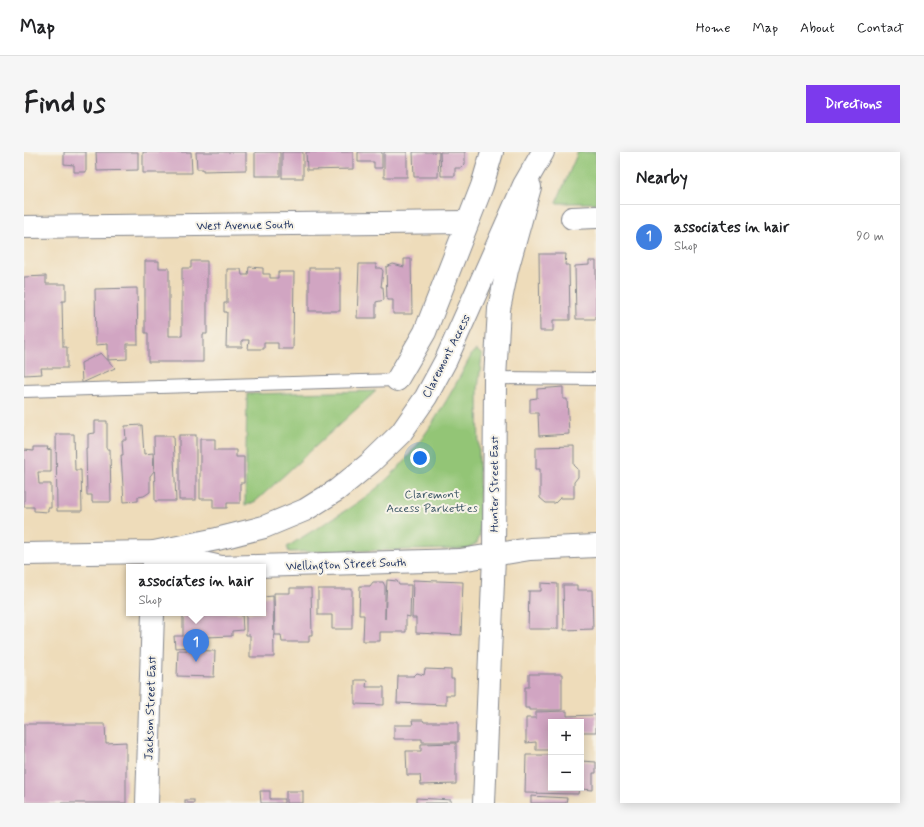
<!DOCTYPE html>
<meta charset="utf-8">
<style>
:root{--surface:#fff;--page:#f6f6f6;--text:#202124;--muted:#757577;--line:#e0e0e0;--accent:#7c3aed}
body{margin:0;font-family:Mynerve,sans-serif;background:var(--page);color:var(--text)}
.controls{position:absolute;right:12px;bottom:12px;display:grid;overflow:hidden;border-radius:0px;box-shadow:0 2px 10px #0003}
.controls button{width:36px;height:36px;display:grid;place-items:center;padding:0;border:0;border-bottom:1px solid var(--line);background:var(--surface);color:var(--text);font:20px sans-serif}
.you{position:absolute;left:396px;top:306px;width:14px;height:14px;margin:-10px;border:3px solid #fff;border-radius:50%;background:#1a73e8;box-shadow:0 0 0 6px #1a73e833}
.badge{display:grid;place-items:center;width:26px;height:26px;border-radius:50%;background:var(--accent);color:#fff;font-size:13px;font-weight:700}
.pin{position:absolute;translate:-50% -33px;filter:drop-shadow(0 1px 2px #0008)}
.pin::after{content:'';position:absolute;top:21px;width:14px;height:12px;background:inherit;clip-path:polygon(0 0,100% 0,50% 100%)}
.popup{position:absolute;left:102px;top:412px;width:140px;height:52px;box-sizing:border-box;display:grid;place-content:center;border-radius:0px;background:var(--surface);filter:drop-shadow(0 1px 3px #0005);font-size:13px;white-space:nowrap;color:var(--muted)}
.popup b{font-size:15px;color:var(--text)}
.popup::after{content:'';position:absolute;left:50%;top:100%;margin-left:-8px;border:8px solid transparent;border-top-color:var(--surface)}
.list{margin:0;padding:0;list-style:none}
h2{display:flex;justify-content:space-between;align-items:center;height:52px;margin:0;padding:0 16px;font-size:17px}
h2 small{font-size:13px;font-weight:400;color:var(--muted)}
.list li{display:grid;grid-template-columns:26px 1fr auto;gap:12px;align-items:center;box-sizing:border-box;height:64px;padding:0 16px;border-top:1px solid var(--line)}
.list b{display:block;font-size:15px;white-space:nowrap}
.list p{margin:0;font-size:13px;white-space:nowrap;color:var(--muted)}
.list em{font-size:13px;font-style:normal;color:var(--muted)}
.map{position:relative;flex:none;width:572px;height:651px;overflow:hidden;border-radius:0px}
header{display:flex;align-items:center;gap:24px;box-sizing:border-box;height:56px;padding:0 20px;background:var(--surface);border-bottom:1px solid var(--line)}
header strong{font-size:19px}
nav{display:flex;gap:22px;margin-inline-start:auto;font-size:14px}
.intro{display:flex;align-items:center;justify-content:space-between;box-sizing:border-box;height:96px;padding:0 24px}
h1{margin:0;font-size:28px}
.button{padding:10px 18px;border-radius:0px;background:var(--accent);color:#fff;font-size:14px;font-weight:700}
main{display:flex;gap:24px;padding:0 24px}
aside{flex:1;background:var(--surface);border-radius:0px;box-shadow:0 2px 10px #0003}
.map>svg:first-child{display:block}
.green{fill:#93c576;stroke:#577a6a}
.building{fill:#d1a5c2}
.lines{fill:none;stroke-linecap:round;stroke-linejoin:round}
.lane-casing{stroke:#84868c;stroke-width:14}
.street-casing{stroke:#84868c;stroke-width:24}
.secondary-casing{stroke:#84868c;stroke-width:24}
.primary-casing{stroke:#84868c;stroke-width:24}
.lane{stroke:#fff;stroke-width:12}
.street{stroke:#fff;stroke-width:22}
.secondary{stroke:#fff;stroke-width:22}
.primary{stroke:#fff;stroke-width:22}
.labels{text-anchor:middle;stroke-width:4;stroke-linejoin:round;paint-order:stroke}
.street-label{font-size:12px;fill:#1b2f5e;stroke:#f7f3e8}
.park-label{font-size:12px;fill:#395464;stroke:#f7f3e8}
</style>
<header>
<strong>Map</strong>
<nav><a>Home</a><a>Map</a><a>About</a><a>Contact</a></nav>
</header>
<div class="intro"><h1>Find us</h1><a class="button">Directions</a></div>
<main>
<div class="map">
<svg width="572" height="651" viewBox="0 0 572 651">
<rect width="100%" height="100%" fill="#f7f3e8"/>
<filter id="ink" filterUnits="userSpaceOnUse"><feTurbulence type="fractalNoise" baseFrequency=".025" numOctaves="2"/><feDisplacementMap in="SourceGraphic" scale="8" xChannelSelector="R" yChannelSelector="G"/><feConvolveMatrix kernelMatrix="1 2 1 2 8 2 1 2 1" color-interpolation-filters="sRGB"/></filter>
<filter id="wash" filterUnits="userSpaceOnUse"><feTurbulence type="fractalNoise" baseFrequency=".012" numOctaves="4" result="noise"/><feDisplacementMap in="SourceGraphic" scale="16" xChannelSelector="R" yChannelSelector="G"/><feGaussianBlur stdDeviation="0.9" result="paint"/><feColorMatrix in="noise" values="0 0 0 0 0 0 0 0 0 0 0 0 0 0 0 0 0 1.4 0 .05"/><feComposite in="paint" operator="in"/></filter>
<g filter="url(#wash)">
<rect width="100%" height="100%" fill="#eedcba"/>
<!-- green -->
<g class="green">
<path d="M554,0H572V51H532Z"/>
<path d="M453,198L458,203L454,237L456,383L453,391L443,397L265,400L263,395C290,377 322,360 348,340C393,305 422,251 449,200Z"/>
<path d="M352,239L232,349L221,354L223,242Z"/>
</g>
<g id="blocks">
<!-- building -->
<g class="building">
<path d="M40,0H62V20H50V13L40,12Z"/>
<path d="M72,0H114V18L73,19Z"/>
<path d="M119,0H167L168,21H119Z"/>
<path d="M172,0H222V18L179,19V17H173Z"/>
<rect x="231" y="0" width="25" height="24"/>
<rect x="258" y="0" width="21" height="26"/>
<path d="M282,0H329V17L283,18Z"/>
<path d="M334,0H358V16H350V10H334Z"/>
<rect x="360" y="0" width="23" height="25"/>
<path d="M389,0H415L414,25H390Z"/>
<path d="M416,0H441V12L437,16H431V24H417Z"/>
<path d="M515,102H542L541,113H545L546,168H529V179H516Z"/>
<path d="M380,107H387L388,162H369V148H363L362,115L369,112L380,115Z"/>
<path d="M121,109H135V116H145V184H158V116H167V109H183V182H179V210H124V181H121Z"/>
<path d="M565,109H572V167H552L551,114L565,113Z"/>
<path d="M335,112H352V116H357L359,119L357,135H359L360,148L352,150V166H333Z"/>
<path d="M225,115L239,116V122H246V126H254V120H270L269,197H254V191H240V197H224L225,188H218V195H202L203,160H200V151H203V117H217L218,123H224Z"/>
<rect x="285" y="116" width="31" height="43"/>
<path d="M22,124V132H42V149H38L39,195H43V216H17L18,222L0,223V125Z"/>
<path d="M113,136L114,192H103V207L84,208V192L72,193L71,137Z"/>
<path d="M77,201L91,216L58,231L57,211Z"/>
<path d="M539,235V247H543L545,282L515,284L514,261H506V247L513,246V237Z"/>
<path d="M71,269H83V297H86L87,350H68V343H63L62,296H64V282L71,281Z"/>
<path d="M118,273L120,302L129,301L130,319L126,324V340L120,344L114,345V349L100,350L97,303H99L98,288H102L101,274Z"/>
<path d="M32,282H50L51,318H57L58,359H33Z"/>
<rect x="155" y="283" width="17" height="65"/>
<path d="M130,284H149L152,349H131Z"/>
<path d="M176,287H191V298H212V305H220V331H216V351H203V356H189V347H176Z"/>
<path d="M550,294V313L554,317V325L550,330V346H536L531,351H522L516,346V317H512V295Z"/>
<path d="M9,295H24L23,298L27,297V320H14L15,332H27V356H24V360L10,359V355H0V298L9,299Z"/>
<path d="M363,428L373,429L375,433H387L386,465L382,464V480H356V489H339L340,463H335L336,434H346L349,430H359L361,434V467Z"/>
<path d="M389,428L439,430L437,483L392,481V466H388Z"/>
<path d="M517,431L534,432V477H504L505,439H517Z"/>
<path d="M539,433H553V438H568L569,477L540,478Z"/>
<path d="M266,436H287L288,483H285V490H258L257,483H251L250,441H266Z"/>
<path d="M294,437H328V477H308V463H294Z"/>
<path d="M249,444L250,505H226V483H222V461H239V445Z"/>
<path d="M159,461H218L219,478L208,479V484L182,485L183,494L151,496L150,484H159Z"/>
<path d="M154,498L191,499L190,525L153,524Z"/>
<path d="M401,517L427,518V527H430V543H422V553L373,551L374,524H390L393,521L400,523Z"/>
<path d="M505,522H538V558H505V556H501V535H505Z"/>
<path d="M331,528H343L342,535H360V553L331,552Z"/>
<path d="M543,559V564L572,563V580H557V570H527V598H512V590L502,591V566H512V560Z"/>
<path d="M388,568H399L400,570H434V590H398V587H370V573H389Z"/>
<path d="M0,572H81L82,591L102,590V651H0Z"/>
<path d="M432,591V632L397,633L396,623H383L382,599H397V592Z"/>
<path d="M502,603H527V636H555L554,642L501,641Z"/>
<path d="M557,609L572,610V621H569V638L557,637Z"/>
<path d="M236,639H246V647H260V651H237Z"/>
<rect x="262" y="639" width="17" height="12"/>
<path d="M507,644L543,646L542,651H507Z"/>
<path d="M392,646L427,648V651H392Z"/>
<rect x="161" y="648" width="9" height="3"/>
</g>
</g>
</g>
<g filter="url(#ink)">
<use href="#blocks" fill-opacity="0" stroke="#84868c" stroke-width="1"/>
<g class="lines">
<!-- lane casing -->
<g class="lane-casing">
<g id="lane">
<path d="M471,226L572,227"/>
<path d="M0,239L373,228"/>
</g>
</g>
<!-- street casing -->
<g class="street-casing">
<g id="street">
<path d="M548,66L572,65"/>
<path d="M0,75L443,70"/>
<path d="M373,228L401,180L458,34L468,0"/>
</g>
</g>
<!-- secondary casing -->
<g class="secondary-casing">
<g id="secondary">
<path d="M130,415V400L197,415L436,408L506,397L572,394"/>
<path d="M123,651L129,461"/>
<path d="M460,651L470,404L471,226L475,157L483,118L506,35"/>
</g>
</g>
<!-- primary casing -->
<g class="primary-casing">
<path id="primary" d="M0,402L130,400L193,387L240,375L281,358L313,338L346,311L377,281L402,245L422,208L500,33L519,0"/>
</g>
<!-- lane -->
<use href="#lane" class="lane"/>
<!-- street -->
<use href="#street" class="street"/>
<!-- secondary -->
<use href="#secondary" class="secondary"/>
<!-- primary -->
<use href="#primary" class="primary"/>
</g>
</g>
<g class="labels">
<!-- street labels -->
<g class="street-label">
<text transform="translate(221 73) rotate(-1)" y="4">West Avenue South</text>
<text transform="translate(422 204) rotate(-63)" y="4">Claremont Access</text>
<text transform="translate(470 332) rotate(-90)" y="4">Hunter Street East</text>
<text transform="translate(322 412) rotate(-2)" y="4">Wellington Street South</text>
<text transform="translate(126 556) rotate(-88)" y="4">Jackson Street East</text>
</g>
<!-- park labels -->
<g class="park-label">
<text x="408" y="346">Claremont<tspan x="408" dy="14">Access Parkettes</tspan></text>
</g>
</g>
</svg>
<div class="controls">
<button>+</button>
<button>−</button>
</div>
<div class="you"></div>
<div class="pin badge" style="left:172px;top:510px;background:#3f7fe0">1</div>
<div class="popup"><b>associates in hair</b>Shop</div>
</div>
<aside>
<h2>Nearby<small></small></h2>
<ul class="list">
<li><span class="badge" style="background:#3f7fe0">1</span><div><b>associates in hair</b><p>Shop</p></div><em>90 m</em></li>
</ul>
</aside>
</main>
